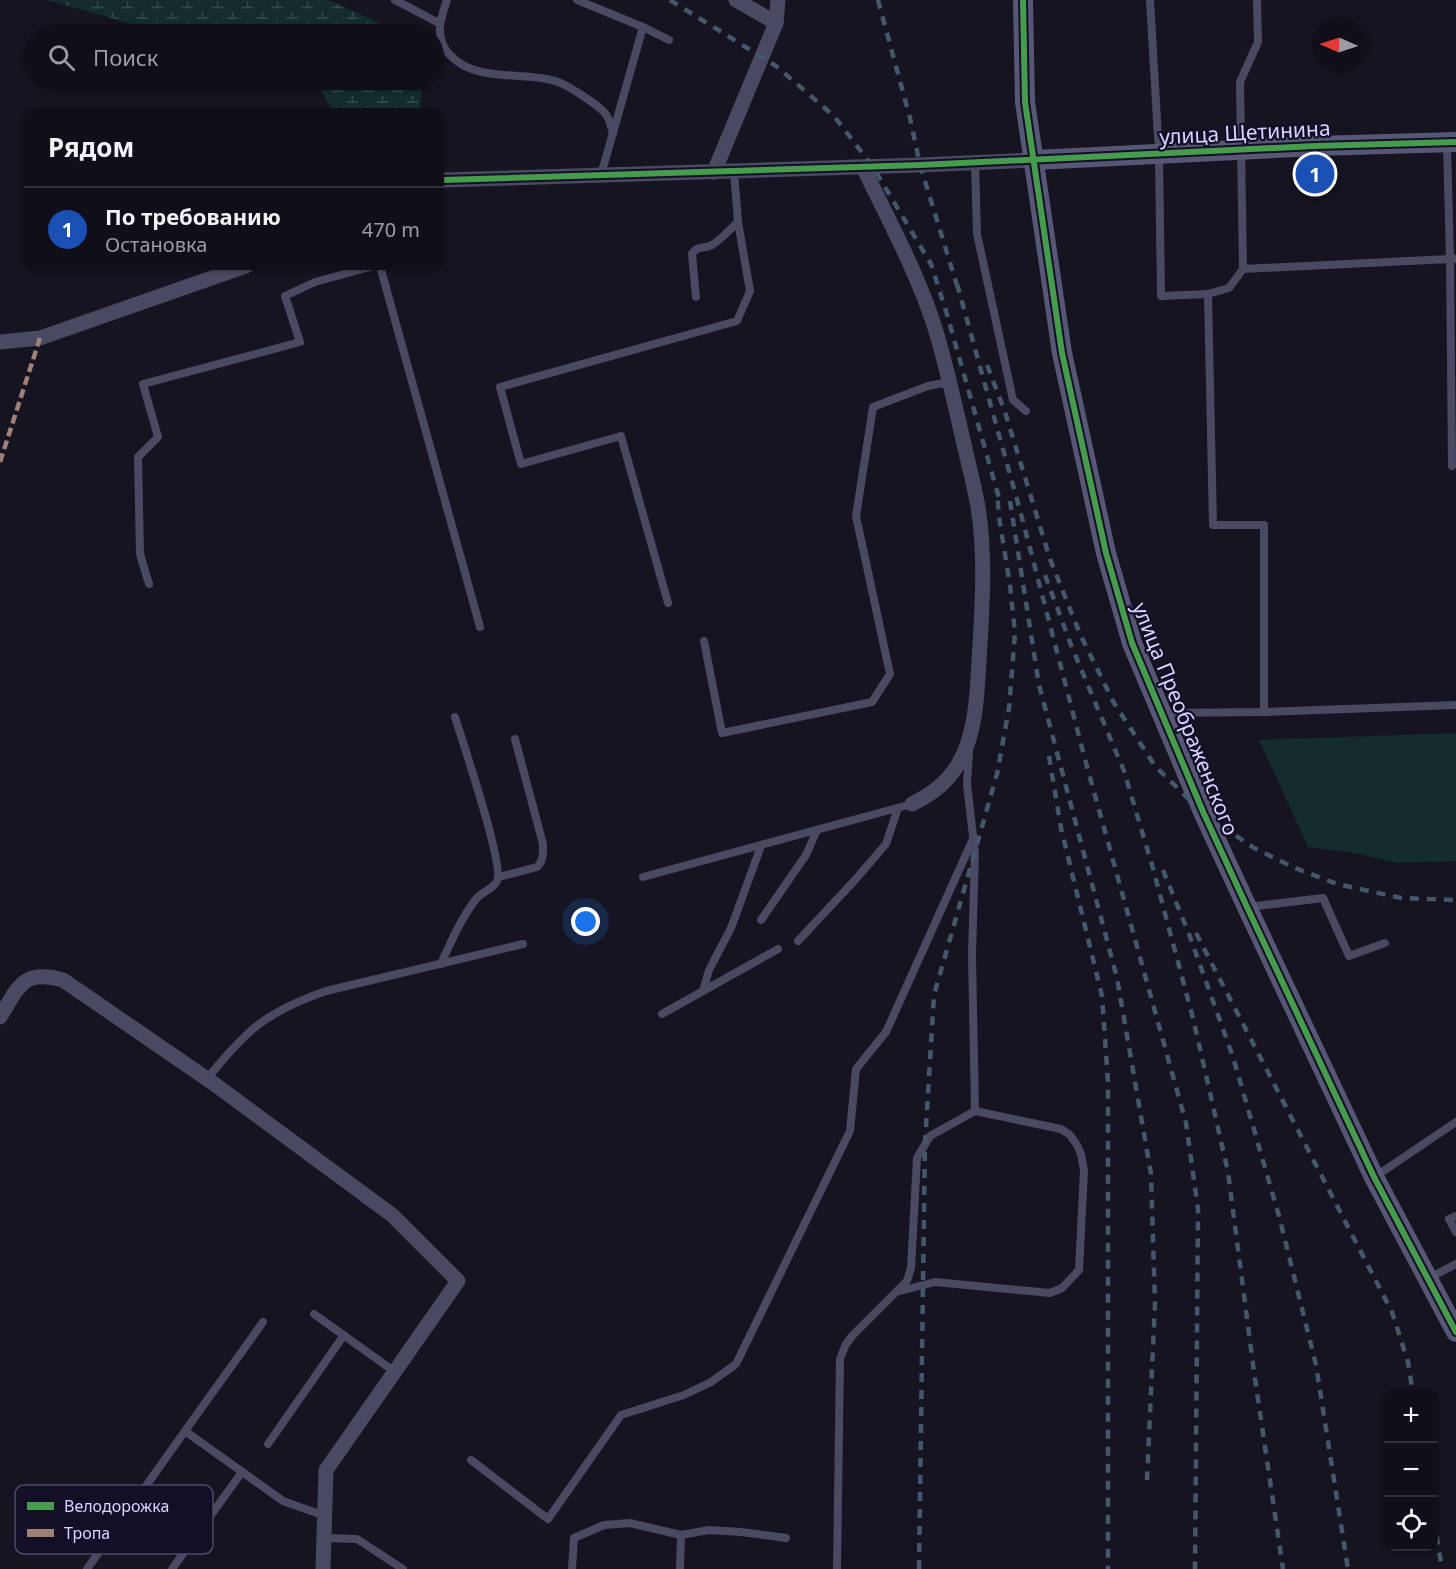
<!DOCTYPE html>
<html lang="ru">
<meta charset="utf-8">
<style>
:root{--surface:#100f19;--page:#1e1d26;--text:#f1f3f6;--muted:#9c9ca2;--line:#302f38;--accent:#0f766e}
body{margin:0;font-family:"Noto Sans",sans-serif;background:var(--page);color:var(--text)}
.controls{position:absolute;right:18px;bottom:18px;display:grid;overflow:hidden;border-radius:12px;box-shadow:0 2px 4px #0004}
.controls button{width:54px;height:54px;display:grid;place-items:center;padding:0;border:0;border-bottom:2px solid var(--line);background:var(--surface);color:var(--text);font:30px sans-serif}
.compass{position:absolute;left:1312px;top:18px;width:54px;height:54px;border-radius:50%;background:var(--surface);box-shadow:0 2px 4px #0004;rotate:273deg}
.you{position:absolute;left:586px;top:922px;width:21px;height:21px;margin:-15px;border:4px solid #fff;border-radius:50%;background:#1a73e8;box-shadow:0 0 0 9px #1a73e833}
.badge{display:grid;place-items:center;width:39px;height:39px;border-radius:50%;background:var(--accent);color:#fff;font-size:20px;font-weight:700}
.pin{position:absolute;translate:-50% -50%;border:3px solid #fff;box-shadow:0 2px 6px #0006}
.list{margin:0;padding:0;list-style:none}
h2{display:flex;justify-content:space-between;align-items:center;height:78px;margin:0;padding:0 24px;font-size:26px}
h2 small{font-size:20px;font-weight:400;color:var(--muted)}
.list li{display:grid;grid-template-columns:39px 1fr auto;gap:18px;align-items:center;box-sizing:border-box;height:84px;padding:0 24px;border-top:2px solid var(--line)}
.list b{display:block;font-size:22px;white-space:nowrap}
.list p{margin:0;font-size:20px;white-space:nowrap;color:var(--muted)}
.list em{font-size:20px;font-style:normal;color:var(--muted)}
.icon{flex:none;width:33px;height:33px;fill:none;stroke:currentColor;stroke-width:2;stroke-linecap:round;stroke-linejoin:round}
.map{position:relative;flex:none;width:1456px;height:1569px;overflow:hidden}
.search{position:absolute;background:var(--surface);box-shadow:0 2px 4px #0004;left:24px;top:24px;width:420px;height:66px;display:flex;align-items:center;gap:15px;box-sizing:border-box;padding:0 21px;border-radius:33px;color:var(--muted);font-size:22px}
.panel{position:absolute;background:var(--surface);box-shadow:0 2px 4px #0004;left:24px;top:108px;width:420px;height:162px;border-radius:12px}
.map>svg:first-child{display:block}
.green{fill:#132c2d}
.wetland{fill:url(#wetland-marsh)}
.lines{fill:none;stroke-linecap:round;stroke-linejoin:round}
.lane{stroke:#4a4962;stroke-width:8}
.street{stroke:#4a4962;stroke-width:15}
.secondary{stroke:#575674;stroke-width:20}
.rail{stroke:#43596b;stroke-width:4.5;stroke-dasharray:9 8;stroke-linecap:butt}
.quiet{stroke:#9e8076;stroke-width:4.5;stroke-dasharray:9 4.5;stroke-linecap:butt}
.cycleway-casing{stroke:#130f26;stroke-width:10}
.cycleway{stroke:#469c4c;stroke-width:6}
.labels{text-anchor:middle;stroke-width:4.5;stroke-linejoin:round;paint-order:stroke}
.street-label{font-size:21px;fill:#d9d4ff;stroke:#130f26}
.key{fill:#130f26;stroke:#4e4a67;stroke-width:1.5}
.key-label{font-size:16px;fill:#d9d4ff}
</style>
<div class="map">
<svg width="1456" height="1569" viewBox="0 0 1456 1569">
<defs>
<pattern id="wetland-marsh" width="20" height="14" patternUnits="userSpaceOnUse" patternTransform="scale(1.5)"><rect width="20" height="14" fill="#132c2d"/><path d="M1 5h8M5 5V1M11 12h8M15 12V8" fill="none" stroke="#354a4c"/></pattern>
</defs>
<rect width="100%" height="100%" fill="#161421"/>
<!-- green -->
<path class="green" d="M1456,733V861L1397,863L1355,853L1308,847L1259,740Z"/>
<!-- wetland -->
<g class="wetland">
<path d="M47,0H329L404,34H168Z"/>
<path d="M314,80H422L420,112H334Z"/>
</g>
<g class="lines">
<!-- lane -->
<g class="lane">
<path d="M395,0L439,23"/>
<path d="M447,0C440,20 434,38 450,55C477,84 524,70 558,82C569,86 602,107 607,116C610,121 611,128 613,133"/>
<path d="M577,0L643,27L601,175"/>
<path d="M1150,0L1159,154L1161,296L1208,294"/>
<path d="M1257,0L1258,42L1240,82L1243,269L1229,288L1208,294L1213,525H1264V712"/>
<path d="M643,27L669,40"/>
<path d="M975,163L977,234L1013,400L1026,411"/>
<path d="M380,266L480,627"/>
<path d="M1243,269L1450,259L1447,144"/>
<path d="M696,297L692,254C697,245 705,249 712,245C722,239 730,229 738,222L734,171"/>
<path d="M1452,466L1450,259H1456"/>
<path d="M149,584L140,554L138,457L158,437L143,384L300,342L285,296L315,282L373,266"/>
<path d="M668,603L621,436L521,464L500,387L737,321L750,291L738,222"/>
<path d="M704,641L722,733L872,702L890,674L856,516L873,407L928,386L949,382"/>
<path d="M1162,713L1264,712L1456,705"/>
<path d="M499,877L537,867C544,860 543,853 543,844L515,739"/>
<path d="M643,877L912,804"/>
<path d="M1248,907L1323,898L1349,956L1385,943"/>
<path d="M761,920L806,855L817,830"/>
<path d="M798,941L855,880L886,844L898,808"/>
<path d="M441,964C451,941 461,919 476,899C482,892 493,889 497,881C505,867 462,740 455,717"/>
<path d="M703,991L709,970L731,928L761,846"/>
<path d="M662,1014L778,949"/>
<path d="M207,1079C246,1030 266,1012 326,991L523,944"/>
<path d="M1376,1176L1456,1122"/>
<path d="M1456,1216L1449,1219L1456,1232"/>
<path d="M1429,1278L1456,1264"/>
<path d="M900,1291L935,1282L1050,1293L1062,1288L1079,1270L1084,1171L1081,1154L1077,1145L1070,1135L1061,1129L975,1111"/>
<path d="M314,1314L395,1372"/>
<path d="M263,1322L185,1431L283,1501L325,1516"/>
<path d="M268,1444L344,1335"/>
<path d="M471,1460L548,1519L621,1415L684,1395L711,1382L736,1364L850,1131L856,1069L886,1032L973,839"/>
<path d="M681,1535L709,1530L741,1532L786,1538"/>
<path d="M324,1538L357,1539L403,1569"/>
<path d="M87,1569L185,1431"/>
<path d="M172,1569L242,1472"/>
<path d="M572,1569L574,1538L604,1525L630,1523L681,1535L680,1569"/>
<path d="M837,1569L840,1359L846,1344L853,1335L907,1281L911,1268L917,1158L930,1136L975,1111L972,954L975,853L967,784L969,752"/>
</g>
<!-- street -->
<g class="street">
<path d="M776,23L778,0"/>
<path d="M863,167C888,219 916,270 934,325C946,363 954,401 963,440C968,462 974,484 978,507C986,557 982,611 979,661C977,695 976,733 959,763C947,783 932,794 912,804"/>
<path d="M714,172L776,23L736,0"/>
<path d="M440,182L443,180L920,165L1035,160"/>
<path d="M0,342L40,338L246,266"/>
<path d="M0,1017C19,986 23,969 63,980L213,1083L392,1215L458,1281L326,1470L323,1569"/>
</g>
<!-- secondary -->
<g class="secondary">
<path d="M1023,0L1025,102L1062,353L1106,553L1132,643L1204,814L1247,907L1374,1177L1456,1332"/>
<path d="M1035,160L1315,146L1456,142"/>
</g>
<!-- rail -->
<g class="rail">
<path d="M670,0L776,66L834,116L873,167L931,264L946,311L999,498"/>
<path d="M878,0L910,118L920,165L959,292"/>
<path d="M957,284L1021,514L1086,763L1186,1123L1198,1209L1195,1569"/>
<path d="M987,365L1005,412L1050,559L1080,634L1114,703L1155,766L1204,814L1254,848L1295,868L1337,884L1401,898L1456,900"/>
<path d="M1010,501L1039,685L1117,978L1151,1174L1155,1303L1147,1480"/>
<path d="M1045,575L1071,645L1124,771L1152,865L1193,1018L1228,1172L1254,1372L1283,1569"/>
<path d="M1049,756L1061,828L1102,996L1108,1082V1569"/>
<path d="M1163,870L1189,934L1233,1057L1279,1216L1316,1365L1348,1569"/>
<path d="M1196,933L1392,1312L1408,1362L1413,1394"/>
<path d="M1434,1519L1442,1569"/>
<path d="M919,1569L925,1143L934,995L997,774L1009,708L1015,633L1010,585L999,517L997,490"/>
</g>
<!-- quiet -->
<path class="quiet" d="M0,462L40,338"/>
<!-- cycleway casing -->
<g class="cycleway-casing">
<g id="cycleway">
<path d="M1023,0L1025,102L1062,353L1106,553L1132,643L1204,814L1247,907L1374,1177L1456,1332"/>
<path d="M440,182L443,180L920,165L1315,146L1456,142"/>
</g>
</g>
<!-- cycleway -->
<use href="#cycleway" class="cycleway"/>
</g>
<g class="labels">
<!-- street labels -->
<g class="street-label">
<text transform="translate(1245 133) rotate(-3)" y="7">улица Щетинина</text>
<text transform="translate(1185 719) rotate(68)" y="7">улица Преображенского</text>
</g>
</g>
<!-- legend -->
<rect x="15" y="1485" width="198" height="69" rx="9" class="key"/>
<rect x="27" y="1502" width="27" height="8" fill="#469c4c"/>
<rect x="27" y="1529" width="27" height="8" fill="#9e8076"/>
<g class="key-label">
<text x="64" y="1512">Велодорожка</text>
<text x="64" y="1539">Тропа</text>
</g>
</svg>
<div class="controls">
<button>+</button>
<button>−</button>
<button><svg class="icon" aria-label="locate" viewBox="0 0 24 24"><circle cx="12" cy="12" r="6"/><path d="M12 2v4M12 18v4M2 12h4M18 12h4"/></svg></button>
</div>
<svg class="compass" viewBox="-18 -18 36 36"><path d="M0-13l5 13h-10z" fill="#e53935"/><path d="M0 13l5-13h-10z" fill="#9c9ca2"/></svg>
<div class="you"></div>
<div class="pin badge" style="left:1315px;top:174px;background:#1a4fb4">1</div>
<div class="search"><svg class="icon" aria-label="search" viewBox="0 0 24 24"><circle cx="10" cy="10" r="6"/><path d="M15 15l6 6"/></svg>Поиск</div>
<section class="panel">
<h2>Рядом<small></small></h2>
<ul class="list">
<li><span class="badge" style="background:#1a4fb4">1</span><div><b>По требованию</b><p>Остановка</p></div><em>470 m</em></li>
</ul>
</section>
</div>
